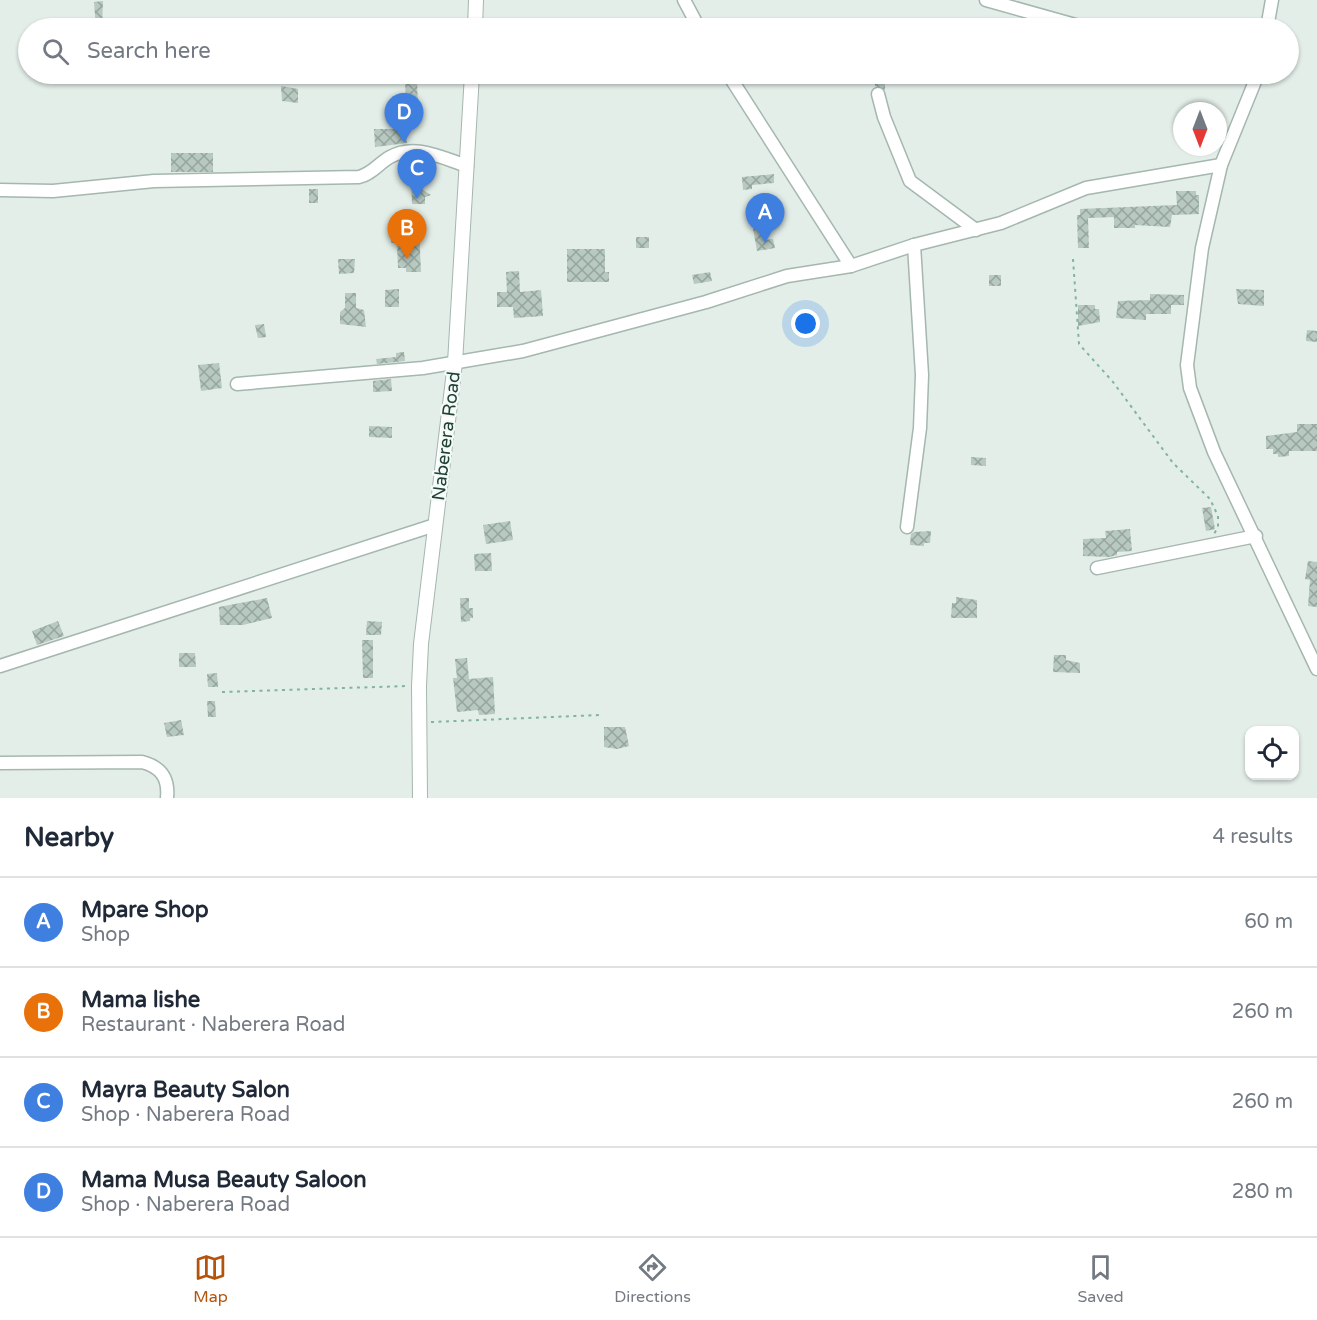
<!DOCTYPE html>
<meta charset="utf-8">
<style>
:root{--surface:#fff;--page:#f2f2f3;--text:#1f2937;--muted:#747a83;--line:#e0e1e3;--accent:#b45309}
body{margin:0;font-family:"Varela Round",sans-serif;background:var(--page);color:var(--text)}
.controls{position:absolute;right:18px;bottom:18px;display:grid;overflow:hidden;border-radius:12px;box-shadow:0 2px 4px #0004}
.controls button{width:54px;height:54px;display:grid;place-items:center;padding:0;border:0;border-bottom:2px solid var(--line);background:var(--surface);color:var(--text);font:30px sans-serif}
.compass{position:absolute;left:1173px;top:102px;width:54px;height:54px;border-radius:50%;background:var(--surface);box-shadow:0 2px 4px #0004;rotate:180deg}
.you{position:absolute;left:806px;top:324px;width:21px;height:21px;margin:-15px;border:4px solid #fff;border-radius:50%;background:#1a73e8;box-shadow:0 0 0 9px #1a73e833}
.badge{display:grid;place-items:center;width:39px;height:39px;border-radius:50%;background:var(--accent);color:#fff;font-size:20px;font-weight:700}
.pin{position:absolute;translate:-50% -50px;filter:drop-shadow(0 2px 3px #0008)}
.pin::after{content:'';position:absolute;top:32px;width:21px;height:18px;background:inherit;clip-path:polygon(0 0,100% 0,50% 100%)}
.list{margin:0;padding:0;list-style:none}
h2{display:flex;justify-content:space-between;align-items:center;height:78px;margin:0;padding:0 24px;font-size:26px}
h2 small{font-size:20px;font-weight:400;color:var(--muted)}
.list li{display:grid;grid-template-columns:39px 1fr auto;gap:18px;align-items:center;box-sizing:border-box;height:90px;padding:0 24px;border-top:2px solid var(--line)}
.list b{display:block;font-size:22px;white-space:nowrap}
.list p{margin:0;font-size:20px;white-space:nowrap;color:var(--muted)}
.list em{font-size:20px;font-style:normal;color:var(--muted)}
.icon{flex:none;width:33px;height:33px;fill:none;stroke:currentColor;stroke-width:2;stroke-linecap:round;stroke-linejoin:round}
.map{position:relative;flex:none;width:1317px;height:798px;overflow:hidden}
.search{position:absolute;background:var(--surface);box-shadow:0 2px 4px #0004;left:18px;right:18px;top:18px;height:66px;display:flex;align-items:center;gap:15px;box-sizing:border-box;padding:0 21px;border-radius:33px;color:var(--muted);font-size:22px}
.sheet{height:438px;background:var(--surface)}
nav{display:flex;justify-content:space-around;align-items:center;box-sizing:border-box;height:84px;border-top:2px solid var(--line);background:var(--surface);font-size:16px;color:var(--muted)}
nav a{display:grid;justify-items:center;gap:3px}
nav .on{color:var(--accent)}
.map>svg:first-child{display:block}
.building{fill:url(#building-cross-hatch)}
.lines{fill:none;stroke-linecap:round;stroke-linejoin:round}
.minor-casing{stroke:#a5b7af;stroke-width:15}
.tertiary-casing{stroke:#a5b7af;stroke-width:16}
.path{stroke:#80b4a0;stroke-width:2;stroke-dasharray:3 4.5;stroke-linecap:butt}
.minor{stroke:#fff;stroke-width:12}
.tertiary{stroke:#fff;stroke-width:14}
.labels{text-anchor:middle;stroke-width:4.5;stroke-linejoin:round;paint-order:stroke}
.street-label{font-size:18px;fill:#214136;stroke:#f4faf6}
</style>
<div class="map">
<svg width="1317" height="798" viewBox="0 0 1317 798">
<defs>
<pattern id="building-cross-hatch" width="8" height="8" patternUnits="userSpaceOnUse" patternTransform="scale(1.5)"><rect width="8" height="8" fill="#b8c9c1"/><path d="M0 0l8 8M0 8l8-8" fill="none" stroke="#95a59e"/></pattern>
</defs>
<rect width="100%" height="100%" fill="#e3eee8"/>
<!-- building -->
<g class="building">
<path d="M103,1L102,28H96L94,2Z"/>
<path d="M983,19L1014,23L1013,28H981Z"/>
<path d="M875,74H885V90L875,86Z"/>
<path d="M903,74H921V82L903,83Z"/>
<path d="M405,76H417L418,112H406Z"/>
<path d="M281,86L298,89V103L282,101Z"/>
<path d="M397,125H406L407,143L375,147L374,129H397Z"/>
<rect x="171" y="153" width="42" height="19"/>
<path d="M411,168H419L420,188L431,195L425,197V204H412Z"/>
<path d="M774,174V183L752,185V189L743,190L742,177Z"/>
<rect x="309" y="189" width="9" height="14"/>
<path d="M1176,191H1196V195H1199V214L1172,215L1170,227L1135,225V228H1114V217L1088,218L1089,248H1078L1077,215H1080V209L1177,205Z"/>
<path d="M405,220H415V225L419,227L421,272H406V268H398L397,243H391V226H405Z"/>
<path d="M761,222L764,240L773,239L775,248L757,251L752,223Z"/>
<rect x="636" y="237" width="13" height="11"/>
<path d="M567,249H605V272H609V282H567Z"/>
<path d="M338,259H355L354,273L339,274Z"/>
<path d="M519,271L520,292L541,290L543,316L514,318L513,307H497V292H507L506,272Z"/>
<path d="M710,272L712,281L694,284L692,275Z"/>
<rect x="989" y="275" width="12" height="11"/>
<path d="M399,289V307H385V290Z"/>
<path d="M1236,289L1264,290V306L1238,304Z"/>
<path d="M345,293H356V308L364,310L366,327L340,324V312L345,308Z"/>
<path d="M1150,294L1184,295V305H1171V314H1146V320L1116,318L1118,301L1150,300Z"/>
<path d="M1078,305H1095V309H1099L1100,322L1078,326Z"/>
<path d="M264,324L266,337L258,338L255,325Z"/>
<path d="M1307,330L1317,331V342L1306,341Z"/>
<path d="M404,352L405,361L377,364L376,359L396,357V353Z"/>
<path d="M219,363L222,388L201,391L198,365Z"/>
<path d="M391,379L392,391L373,392V381Z"/>
<path d="M1297,424H1317V451H1289V456L1278,457V454H1273V449H1266V436L1297,432Z"/>
<path d="M369,426L392,427V438L369,437Z"/>
<path d="M971,457L986,458V466L971,465Z"/>
<path d="M1211,507L1215,529L1206,531L1202,508Z"/>
<path d="M510,521L513,540L486,544L483,525Z"/>
<path d="M1130,529L1132,551L1117,552V555L1109,557L1083,556V539L1106,538L1105,531Z"/>
<path d="M914,532L931,531L930,543H924V546L910,545L911,534Z"/>
<path d="M491,553L492,571H475L474,554Z"/>
<path d="M1308,561L1317,562V607L1308,606L1310,580L1305,579Z"/>
<path d="M956,597L977,600V618H951L952,603H956Z"/>
<path d="M267,598L272,618L243,625H220L219,607Z"/>
<path d="M460,598H469V608H473V618H470V621L461,622Z"/>
<path d="M58,621L64,636L37,645L32,631Z"/>
<path d="M367,621L382,622L381,635H366Z"/>
<path d="M362,640H373V678H363Z"/>
<path d="M179,653H195L196,667H179Z"/>
<path d="M1054,655H1066V660L1080,663V673L1053,672Z"/>
<path d="M467,658L469,679L493,677L495,714L479,715L478,710L457,712L453,678H457L455,659Z"/>
<path d="M217,673L218,687H208L207,674Z"/>
<path d="M207,701H215L216,717H208Z"/>
<path d="M181,720L184,735L167,737L164,723Z"/>
<path d="M604,727H625L629,746L617,749L604,747Z"/>
</g>
<g class="lines">
<!-- minor casing -->
<g class="minor-casing">
<g id="minor">
<path d="M684,0L699,28"/>
<path d="M986,0L1086,28"/>
<path d="M1267,28L1272,0"/>
<path d="M728,74L851,266"/>
<path d="M1258,74L1221,165L1202,248L1187,365L1190,388L1214,452L1317,669"/>
<path d="M878,94L884,117L910,181L976,230"/>
<path d="M0,190L53,191L154,181L359,177C372,174 379,163 390,157C415,143 442,158 467,166"/>
<path d="M237,384L423,368L523,351L706,302L787,276L851,266L914,245L1001,223L1086,188L1221,165"/>
<path d="M907,527L920,428L922,375L914,245"/>
<path d="M1097,568L1256,536"/>
<path d="M0,666L435,525"/>
<path d="M0,763L142,762C161,767 169,778 167,798"/>
</g>
</g>
<!-- tertiary casing -->
<g class="tertiary-casing">
<g id="tertiary">
<path d="M475,28L476,0"/>
<path d="M420,798L419,686L421,644L455,363L472,74"/>
</g>
</g>
<!-- path -->
<g class="path">
<path d="M1073,259L1079,344L1113,382L1173,463L1210,499L1218,516V527L1214,534"/>
<path d="M222,692L407,686"/>
<path d="M431,722L600,715"/>
</g>
<!-- minor -->
<use href="#minor" class="minor"/>
<!-- tertiary -->
<use href="#tertiary" class="tertiary"/>
</g>
<g class="labels">
<!-- street labels -->
<g class="street-label">
<text transform="translate(446 436) rotate(-83)" y="6">Naberera Road</text>
</g>
</g>
</svg>
<div class="controls">
<button><svg class="icon" aria-label="locate" viewBox="0 0 24 24"><circle cx="12" cy="12" r="6"/><path d="M12 2v4M12 18v4M2 12h4M18 12h4"/></svg></button>
</div>
<svg class="compass" viewBox="-18 -18 36 36"><path d="M0-13l5 13h-10z" fill="#e53935"/><path d="M0 13l5-13h-10z" fill="#747a83"/></svg>
<div class="you"></div>
<div class="pin badge" style="left:765px;top:243px;background:#3f7fe0">A</div>
<div class="pin badge" style="left:407px;top:259px;background:#e8710a">B</div>
<div class="pin badge" style="left:417px;top:199px;background:#3f7fe0">C</div>
<div class="pin badge" style="left:404px;top:143px;background:#3f7fe0">D</div>
<div class="search"><svg class="icon" aria-label="search" viewBox="0 0 24 24"><circle cx="10" cy="10" r="6"/><path d="M15 15l6 6"/></svg>Search here</div>
</div>
<section class="sheet">
<h2>Nearby<small>4 results</small></h2>
<ul class="list">
<li><span class="badge" style="background:#3f7fe0">A</span><div><b>Mpare Shop</b><p>Shop</p></div><em>60 m</em></li>
<li><span class="badge" style="background:#e8710a">B</span><div><b>Mama lishe</b><p>Restaurant · Naberera Road</p></div><em>260 m</em></li>
<li><span class="badge" style="background:#3f7fe0">C</span><div><b>Mayra Beauty Salon</b><p>Shop · Naberera Road</p></div><em>260 m</em></li>
<li><span class="badge" style="background:#3f7fe0">D</span><div><b>Mama Musa Beauty Saloon</b><p>Shop · Naberera Road</p></div><em>280 m</em></li>
</ul>
</section>
<nav>
<a class="on"><svg class="icon" aria-label="map" viewBox="0 0 24 24"><path d="M3 6l6-2 6 2 6-2v14l-6 2-6-2-6 2zM9 4v14M15 6v14"/></svg>Map</a>
<a><svg class="icon" aria-label="directions" viewBox="0 0 24 24"><path d="M12 3l9 9-9 9-9-9zM9 14v-3h6M13 9l2 2-2 2"/></svg>Directions</a>
<a><svg class="icon" aria-label="saved" viewBox="0 0 24 24"><path d="M7 4h10v16l-5-4-5 4z"/></svg>Saved</a>
</nav>
